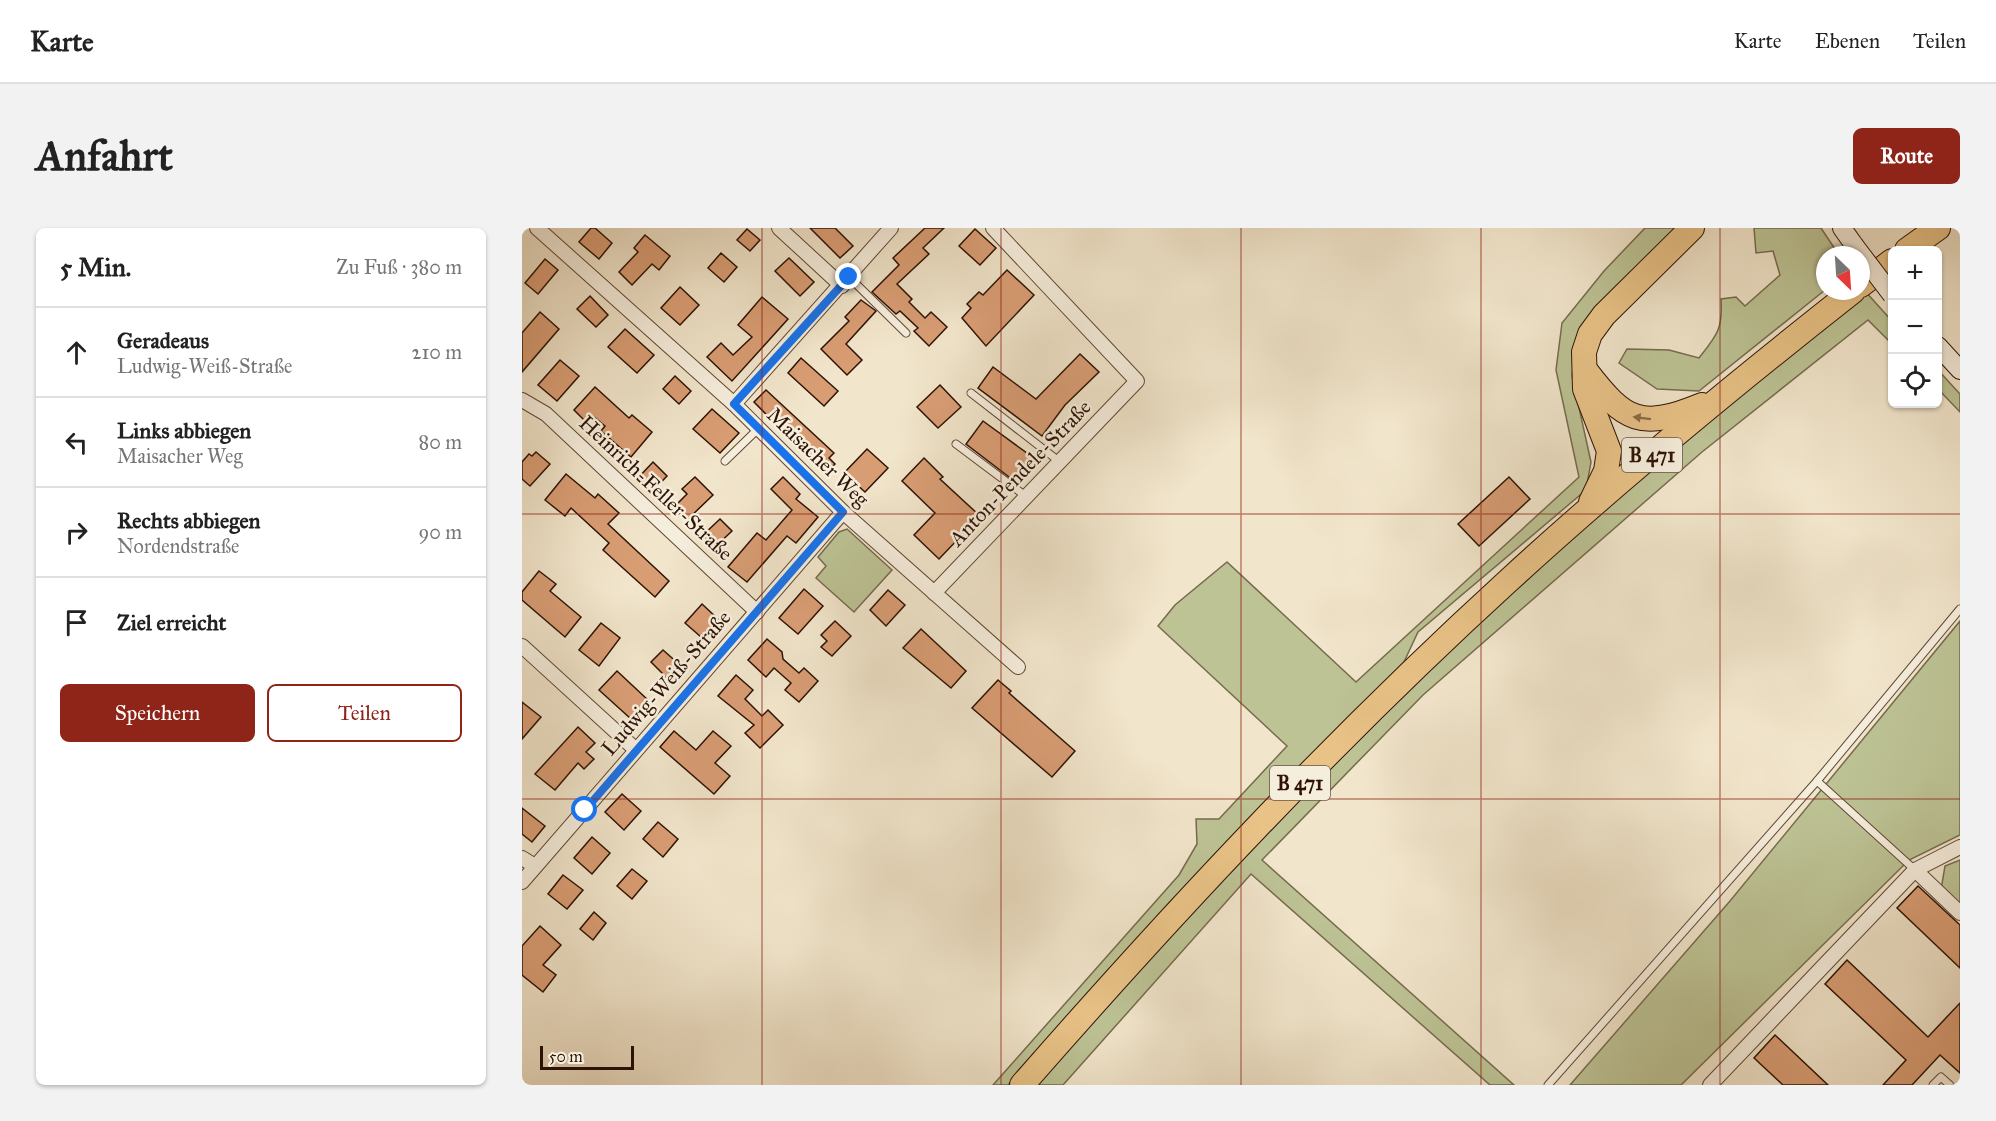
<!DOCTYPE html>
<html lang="de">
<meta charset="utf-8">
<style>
:root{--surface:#fff;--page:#f2f2f2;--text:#222;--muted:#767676;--line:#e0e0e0;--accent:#8f2418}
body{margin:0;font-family:"IM FELL Great Primer",serif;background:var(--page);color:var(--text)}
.controls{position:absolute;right:18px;top:18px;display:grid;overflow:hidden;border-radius:9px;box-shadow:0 2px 4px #0004}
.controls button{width:54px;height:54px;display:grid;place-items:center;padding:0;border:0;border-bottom:2px solid var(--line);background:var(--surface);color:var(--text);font:30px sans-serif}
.compass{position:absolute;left:1294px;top:18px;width:54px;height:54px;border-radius:50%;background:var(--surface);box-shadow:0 2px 4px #0004;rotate:155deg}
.scale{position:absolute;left:18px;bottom:15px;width:94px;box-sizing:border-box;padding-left:6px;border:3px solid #2e1305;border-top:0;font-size:16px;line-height:21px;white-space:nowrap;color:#2e1305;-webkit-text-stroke:4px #f6eedd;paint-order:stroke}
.stop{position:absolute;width:18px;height:18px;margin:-14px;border:4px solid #1a73e8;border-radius:50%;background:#fff}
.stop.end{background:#1a73e8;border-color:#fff;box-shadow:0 2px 6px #0008}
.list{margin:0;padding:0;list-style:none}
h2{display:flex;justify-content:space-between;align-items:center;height:78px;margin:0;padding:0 24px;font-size:26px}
h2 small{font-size:20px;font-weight:400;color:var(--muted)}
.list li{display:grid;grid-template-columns:39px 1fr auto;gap:18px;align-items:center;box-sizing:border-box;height:90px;padding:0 24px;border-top:2px solid var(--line)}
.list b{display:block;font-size:22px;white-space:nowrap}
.list p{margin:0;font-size:20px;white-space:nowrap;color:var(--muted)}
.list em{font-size:20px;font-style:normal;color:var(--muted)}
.actions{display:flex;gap:12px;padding:18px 24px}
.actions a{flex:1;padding:14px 0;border:2px solid var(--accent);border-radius:9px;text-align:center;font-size:21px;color:var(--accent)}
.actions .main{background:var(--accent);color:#fff}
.icon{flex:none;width:33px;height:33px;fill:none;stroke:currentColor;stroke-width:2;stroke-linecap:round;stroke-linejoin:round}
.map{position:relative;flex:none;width:1438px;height:857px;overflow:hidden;border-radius:9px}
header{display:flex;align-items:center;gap:36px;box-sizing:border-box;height:84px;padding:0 30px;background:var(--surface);border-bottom:2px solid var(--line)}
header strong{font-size:28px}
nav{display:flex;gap:33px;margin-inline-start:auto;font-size:21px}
.intro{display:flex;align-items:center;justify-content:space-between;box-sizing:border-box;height:144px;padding:0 36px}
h1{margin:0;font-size:42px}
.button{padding:15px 27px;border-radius:9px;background:var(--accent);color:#fff;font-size:21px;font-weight:700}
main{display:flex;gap:36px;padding:0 36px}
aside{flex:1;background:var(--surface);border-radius:9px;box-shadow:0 2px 4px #0004}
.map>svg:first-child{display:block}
.green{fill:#bdc395;stroke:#766b4d;stroke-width:1.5}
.building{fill:#d99d74;stroke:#2e1305;stroke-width:1.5}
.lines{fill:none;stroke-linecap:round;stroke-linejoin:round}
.lane-casing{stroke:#5f4836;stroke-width:9}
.street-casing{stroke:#5f4836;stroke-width:16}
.secondary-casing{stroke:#2e1305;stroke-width:20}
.highway-casing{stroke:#2e1305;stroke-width:26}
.lane{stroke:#f6eedd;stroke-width:7}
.street{stroke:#f6eedd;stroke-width:14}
.secondary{stroke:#f6eedd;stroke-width:18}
.highway{stroke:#e8c286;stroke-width:24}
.secondary-bridge-casing{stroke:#2e1305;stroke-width:20;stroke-linecap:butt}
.secondary-bridge{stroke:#f6eedd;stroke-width:18}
.oneway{fill:#8b6a46}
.route{stroke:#1a73e8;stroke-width:8}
.grid{fill:none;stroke:#8f2418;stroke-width:1.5;stroke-opacity:0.55}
.labels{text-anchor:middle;stroke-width:5;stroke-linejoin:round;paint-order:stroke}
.shield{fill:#f6eedd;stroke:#6a5546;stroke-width:1.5}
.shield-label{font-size:20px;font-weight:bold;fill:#2e1305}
.street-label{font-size:21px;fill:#2e1305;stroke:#f6eedd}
</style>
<header>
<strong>Karte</strong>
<nav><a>Karte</a><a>Ebenen</a><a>Teilen</a></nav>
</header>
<div class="intro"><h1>Anfahrt</h1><a class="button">Route</a></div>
<main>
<aside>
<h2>5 Min.<small>Zu Fuß · 380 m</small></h2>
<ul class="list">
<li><svg class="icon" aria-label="ahead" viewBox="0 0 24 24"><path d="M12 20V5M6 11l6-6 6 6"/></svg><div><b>Geradeaus</b><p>Ludwig-Weiß-Straße</p></div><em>210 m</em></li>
<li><svg class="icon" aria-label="left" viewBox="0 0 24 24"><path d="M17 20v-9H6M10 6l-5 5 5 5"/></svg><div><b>Links abbiegen</b><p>Maisacher Weg</p></div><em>80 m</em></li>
<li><svg class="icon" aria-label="right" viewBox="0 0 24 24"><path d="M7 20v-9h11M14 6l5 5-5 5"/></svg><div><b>Rechts abbiegen</b><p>Nordendstraße</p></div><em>90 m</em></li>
<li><svg class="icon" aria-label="arrive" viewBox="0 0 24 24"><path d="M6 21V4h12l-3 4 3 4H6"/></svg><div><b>Ziel erreicht</b></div></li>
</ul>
<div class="actions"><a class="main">Speichern</a><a>Teilen</a></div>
</aside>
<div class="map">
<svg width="1438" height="857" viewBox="0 0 1438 857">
<rect width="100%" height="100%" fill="#f1e5cb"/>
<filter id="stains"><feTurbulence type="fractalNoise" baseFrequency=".00333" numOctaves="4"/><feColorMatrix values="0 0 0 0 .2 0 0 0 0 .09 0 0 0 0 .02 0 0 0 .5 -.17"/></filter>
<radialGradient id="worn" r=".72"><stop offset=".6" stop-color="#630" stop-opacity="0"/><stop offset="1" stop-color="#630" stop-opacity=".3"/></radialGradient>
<!-- green -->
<g class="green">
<path d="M1123,0H1154L1054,116L1050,148L1069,234L1064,262L896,404L881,436L647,675L486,857H471L657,647L675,616L674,591H697L765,518L636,398L653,377L705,334L834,454L1057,249L1034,142L1040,95L1082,43Z"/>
<path d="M1232,0H1299L1317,27H1303V62L1177,163L1135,161L1097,135L1105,121L1147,122L1177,130C1195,107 1201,101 1199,71L1214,69L1223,78L1258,47L1251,23L1234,25Z"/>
<path d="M1342,62L1370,93V116L1346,92L1180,224L901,467L740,632L992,857H968L729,646L541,857H510C635,717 761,579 895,448C1035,310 1190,188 1342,62Z"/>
<path d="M1416,142L1438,166V184L1416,161Z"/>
<path d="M325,301L370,342L332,384L294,350L304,338L296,329L317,304Z"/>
<path d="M1438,393V607L1387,632L1159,857H1048L1208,673Z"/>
<path d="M1438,632V681L1419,662L1423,638Z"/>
</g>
<!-- building -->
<g class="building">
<path d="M69,0H73L90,15L77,31L57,14Z"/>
<path d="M288,0H313L331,18L318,30Z"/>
<path d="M403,0H422L401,20L407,26L375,56L390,71L387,74L403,90L409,84L425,99L407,118L392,103L396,100L378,83L374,86L350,64L377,37L371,30Z"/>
<path d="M225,1L238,12L228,23L215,12Z"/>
<path d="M453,1L474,20L458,37L437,18Z"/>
<path d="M123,7L148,28L137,42L130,36L110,57L97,44L116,24L112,20Z"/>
<path d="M199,25L215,39L202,54L186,40Z"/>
<path d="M267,30L292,54L278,68L253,43Z"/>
<path d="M23,31L36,42L16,66L3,55Z"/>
<path d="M485,42L512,67L464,118L440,90L449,80L445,76L457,64L461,67Z"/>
<path d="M158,59L177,77L158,97L139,80Z"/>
<path d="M68,68L86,87L74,99L55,81Z"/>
<path d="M240,69L266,91L210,153L185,129L199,115L211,127L230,109L216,97Z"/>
<path d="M339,72L354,83L324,116L340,132L325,147L299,121L327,93L323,89Z"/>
<path d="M18,84L37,101L0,144V105Z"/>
<path d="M103,101L132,127L115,145L86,119Z"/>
<path d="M558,126L577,144L543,177L520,208L456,160L471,139L514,171Z"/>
<path d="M279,130L316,163L302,178L266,145Z"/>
<path d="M38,132L57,148L35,173L16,157Z"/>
<path d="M153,148L169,163L157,176L141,161Z"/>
<path d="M418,157L439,179L416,200L395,179Z"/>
<path d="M73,159L107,190L110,187L130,204L109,229L79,203L83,198L71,188L65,195L52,182Z"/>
<path d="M244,162L312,225L307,230L313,236L303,246L232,174Z"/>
<path d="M190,181L217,205L198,225L171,201Z"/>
<path d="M461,193L509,228L491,252L444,216Z"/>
<path d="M345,221L366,240L343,264L322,245Z"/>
<path d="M14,224L28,236L8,258L0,251V234L7,226L10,228Z"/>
<path d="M402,230L421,249L418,251L458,288L417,331L392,307L413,285L380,253Z"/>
<path d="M131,234L145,248L129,265L115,251Z"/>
<path d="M44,246L73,270L76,266L97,285L86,296L147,353L133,369L81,322L87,315L49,280L43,288L23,272Z"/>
<path d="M173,249L191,267L165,292L152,279L165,266L160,261Z"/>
<path d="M261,249L278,266L274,271L296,289L274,315L265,308L225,354L206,339L235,305L244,312L270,282L249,261Z"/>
<path d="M987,249L1008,271L957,318L936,296Z"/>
<path d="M198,291L210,303L193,319L181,307Z"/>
<path d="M17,343L34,356L28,363L59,389L43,409L0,372V364Z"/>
<path d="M282,361L301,378L276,406L257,390Z"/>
<path d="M366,362L383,377L364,398L348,382Z"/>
<path d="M180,376L196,391L179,409L163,395Z"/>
<path d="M313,393L329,408L310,428L299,419L305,413L299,407Z"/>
<path d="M79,395L98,410L77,438L57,422Z"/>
<path d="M399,401L444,443L429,460L381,420Z"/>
<path d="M245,411L260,424L261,431L277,445L282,440L296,453L277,474L263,462L269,455L252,440L244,449L226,432Z"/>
<path d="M141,422L158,437L145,450L129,434Z"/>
<path d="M95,443L126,472L109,491L77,462Z"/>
<path d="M214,447L231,462L223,471L240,488L246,482L261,497L238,520L223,505L232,497L196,468Z"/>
<path d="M476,452L489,463L487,465L553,523L530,549L450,480Z"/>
<path d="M0,474L19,489L0,511Z"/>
<path d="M56,499L73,515L64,524L72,531L62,541L56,535L33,562L13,546Z"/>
<path d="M152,503L174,522L191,503L209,518L193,535L208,548L192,566L138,519Z"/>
<path d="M100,566L119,583L102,602L83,584Z"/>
<path d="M0,580L23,598L10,614L0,606Z"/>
<path d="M136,594L156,611L141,629L121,611Z"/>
<path d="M70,609L88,625L70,646L52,630Z"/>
<path d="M110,641L125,653L110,671L95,658Z"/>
<path d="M41,647L61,662L45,681L26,666Z"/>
<path d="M1396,658L1438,697V740L1375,680Z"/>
<path d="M72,684L84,695L71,712L58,701Z"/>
<path d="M18,698L39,717L21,737L34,747L21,764L0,747V718Z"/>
<path d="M1325,732L1406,809L1438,775V845L1418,827L1390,857H1361L1384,832L1303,756Z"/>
<path d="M1253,807L1306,857H1261L1232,830Z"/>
</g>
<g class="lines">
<!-- lane casing -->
<g class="lane-casing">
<g id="lane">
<path d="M327,49L384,105"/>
<path d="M449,165L538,234"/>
<path d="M434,216L505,269"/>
<path d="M203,233L236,201"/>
<path d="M1295,553L1393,642"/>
<path d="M1026,857L1295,553L1438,381"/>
<path d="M1411,857L1419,849L1428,857"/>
</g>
</g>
<!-- street casing -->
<g class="street-casing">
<g id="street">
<path d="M15,0L212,176L321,284L496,439"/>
<path d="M257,0L320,58"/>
<path d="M0,172L24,186L235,384"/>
<path d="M212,176L369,0"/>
<path d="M412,365L615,153L471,0"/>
<path d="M0,418L113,521"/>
<path d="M0,630L13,638"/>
<path d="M1393,642L1438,685"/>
<path d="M0,654L321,284"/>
<path d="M1188,857L1393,642L1438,619"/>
</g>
</g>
<!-- secondary casing -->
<g class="secondary-casing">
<g id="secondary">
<path d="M1320,0L1332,17"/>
<path d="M1416,118L1438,142"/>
</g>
</g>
<!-- highway casing -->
<g class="highway-casing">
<g id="highway">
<path d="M1385,22L1416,0"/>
<path d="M1339,57L1370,33"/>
<path d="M1064,143C1103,194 1119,202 1180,177"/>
<path d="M1069,274L1084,243L1087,223L1063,161L1062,124L1068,106L1082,87L1170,0"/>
<path d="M500,857C654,681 813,511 986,353C1097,251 1213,156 1331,63"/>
</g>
</g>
<!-- lane -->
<use href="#lane" class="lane"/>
<!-- street -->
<use href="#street" class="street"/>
<!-- secondary -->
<use href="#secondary" class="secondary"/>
<!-- highway -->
<use href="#highway" class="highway"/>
<!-- secondary-bridge casing -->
<g class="secondary-bridge-casing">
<path id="secondary-bridge" d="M1332,17L1370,67"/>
</g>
<!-- secondary-bridge -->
<use href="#secondary-bridge" class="secondary-bridge"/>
</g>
<!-- one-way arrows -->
<defs><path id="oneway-solid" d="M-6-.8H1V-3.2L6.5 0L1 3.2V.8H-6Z" transform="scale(1.5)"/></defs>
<use class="oneway" href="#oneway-solid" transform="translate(1120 190) rotate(-173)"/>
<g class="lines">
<!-- route -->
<path class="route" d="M63,582L321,284L212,176L327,49"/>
</g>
<!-- grid -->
<path class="grid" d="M240,0V857M479,0V857M719,0V857M959,0V857M1198,0V857M0,286H1438M0,571H1438"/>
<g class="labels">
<!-- shield labels -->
<g class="shield">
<rect x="1100" y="210" width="60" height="34" rx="4.5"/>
<rect x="748" y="538" width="60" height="34" rx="4.5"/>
</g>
<g class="shield-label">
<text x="1130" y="234">B 471</text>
<text x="778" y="562">B 471</text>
</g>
<!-- street labels -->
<g class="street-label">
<text transform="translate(296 229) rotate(44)" y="7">Maisacher Weg</text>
<text transform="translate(498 245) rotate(-46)" y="7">Anton-Pendele-Straße</text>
<text transform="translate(134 260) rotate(43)" y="7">Heinrich-Feller-Straße</text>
<text transform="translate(144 455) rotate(-49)" y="7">Ludwig-Weiß-Straße</text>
</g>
</g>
<rect width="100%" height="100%" filter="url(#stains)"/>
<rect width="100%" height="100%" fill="url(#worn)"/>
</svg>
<div class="controls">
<button>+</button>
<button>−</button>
<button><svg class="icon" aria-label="locate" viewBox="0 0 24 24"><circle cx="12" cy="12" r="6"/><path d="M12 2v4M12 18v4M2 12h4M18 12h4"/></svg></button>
</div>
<svg class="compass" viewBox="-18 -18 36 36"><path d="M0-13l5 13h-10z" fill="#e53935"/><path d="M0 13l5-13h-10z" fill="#767676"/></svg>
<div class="scale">50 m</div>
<div class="stop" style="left:63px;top:582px"></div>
<div class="stop end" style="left:327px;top:49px"></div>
</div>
</main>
